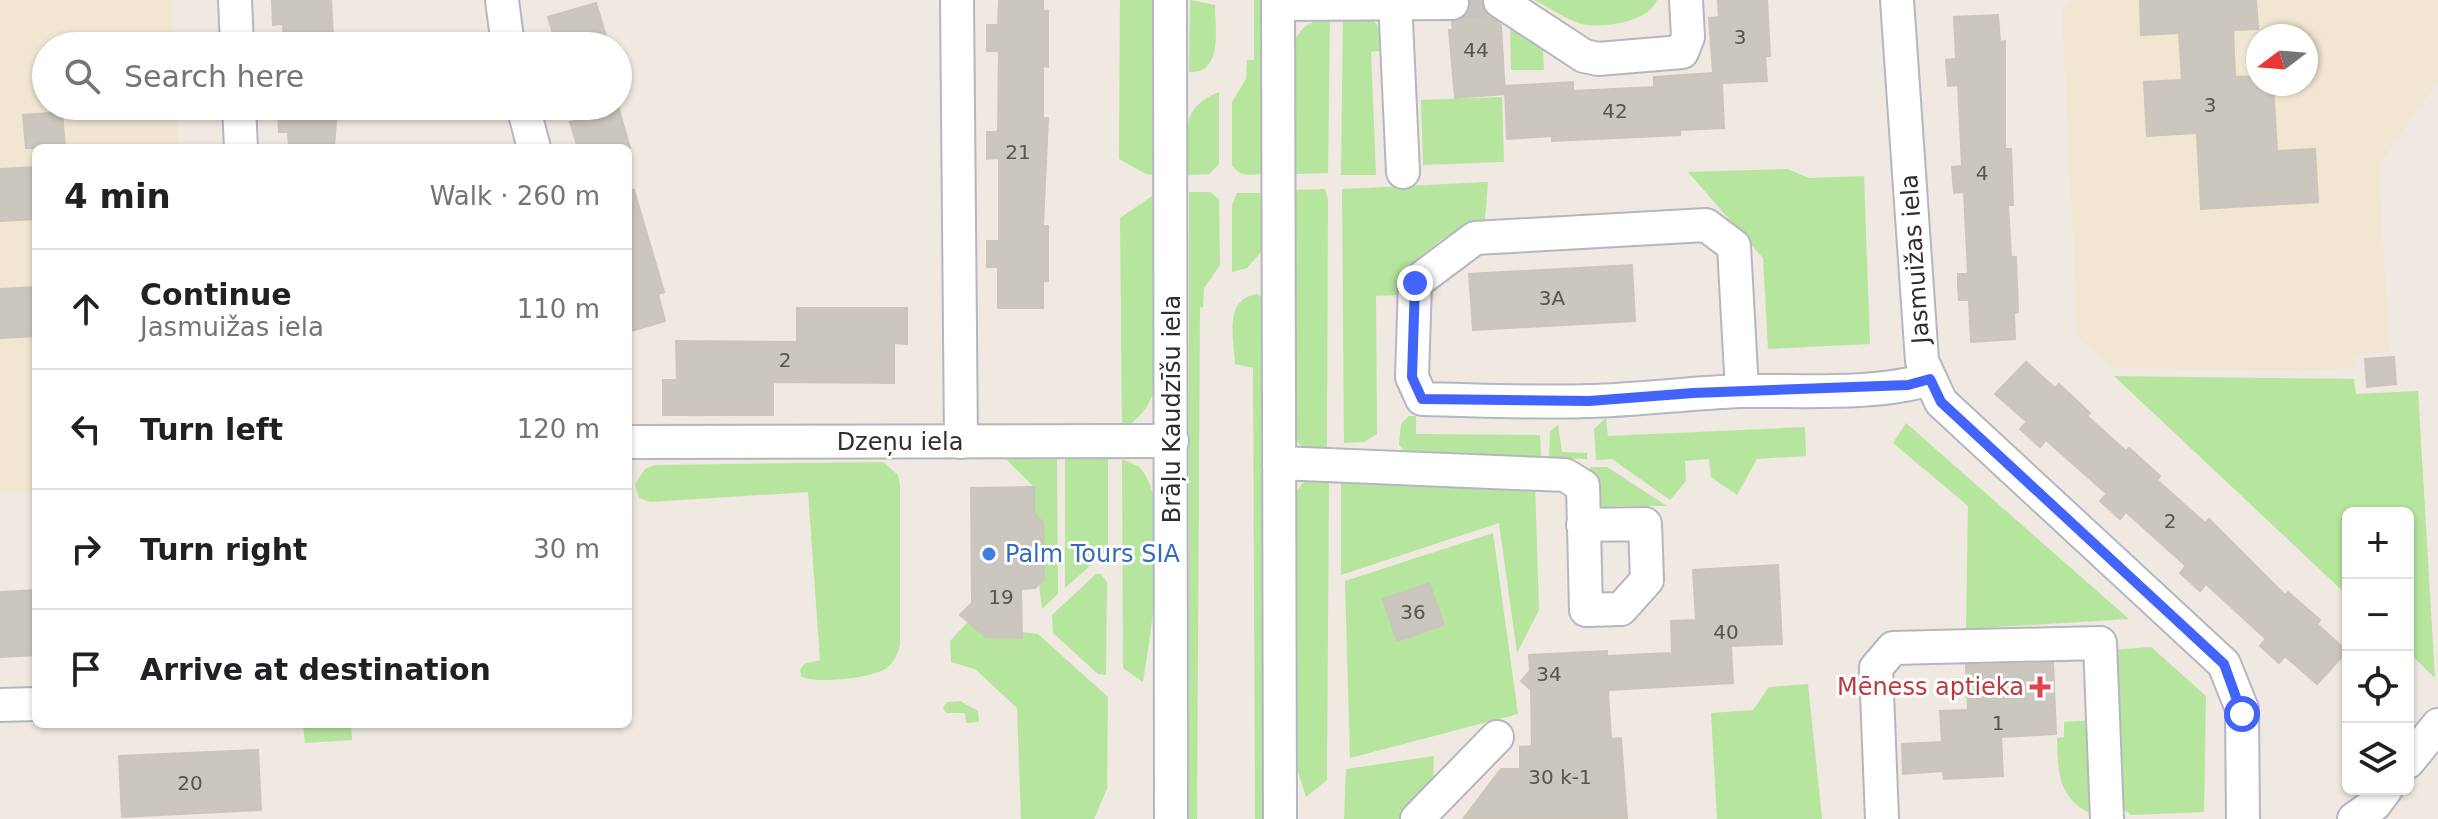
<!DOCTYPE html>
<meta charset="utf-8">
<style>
:root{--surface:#fff;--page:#f6f6f6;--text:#202124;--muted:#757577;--line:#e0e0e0}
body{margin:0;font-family:"DejaVu Sans",sans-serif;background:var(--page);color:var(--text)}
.controls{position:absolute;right:24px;bottom:24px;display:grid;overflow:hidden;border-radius:12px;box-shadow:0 2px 6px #0004}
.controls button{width:72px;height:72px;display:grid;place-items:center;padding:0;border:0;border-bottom:2px solid var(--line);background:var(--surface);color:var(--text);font:40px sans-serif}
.compass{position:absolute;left:2246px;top:24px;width:72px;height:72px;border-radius:50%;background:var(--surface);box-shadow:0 2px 6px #0004;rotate:254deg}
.stop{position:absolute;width:24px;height:24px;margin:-18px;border:6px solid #4264fb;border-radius:50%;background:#fff}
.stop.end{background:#4264fb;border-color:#fff;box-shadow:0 2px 8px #0008}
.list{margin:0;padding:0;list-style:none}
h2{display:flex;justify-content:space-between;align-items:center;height:104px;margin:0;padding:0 32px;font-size:34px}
h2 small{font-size:26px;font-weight:400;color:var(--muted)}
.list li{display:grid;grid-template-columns:52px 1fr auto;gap:24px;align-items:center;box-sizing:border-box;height:120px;padding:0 32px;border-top:2px solid var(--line)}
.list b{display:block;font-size:30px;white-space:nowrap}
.list p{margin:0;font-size:26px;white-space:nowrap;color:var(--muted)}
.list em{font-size:26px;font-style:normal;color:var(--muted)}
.icon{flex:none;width:44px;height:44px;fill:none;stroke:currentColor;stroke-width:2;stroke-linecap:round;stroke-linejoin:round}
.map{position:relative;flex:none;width:2438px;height:819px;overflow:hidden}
.search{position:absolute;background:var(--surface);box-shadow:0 2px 6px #0004;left:32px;top:32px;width:600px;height:88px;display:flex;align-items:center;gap:20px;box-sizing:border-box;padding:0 28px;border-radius:44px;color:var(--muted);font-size:30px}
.panel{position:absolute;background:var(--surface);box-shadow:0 2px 6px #0004;left:32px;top:144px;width:600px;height:584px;border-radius:12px}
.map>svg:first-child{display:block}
.education{fill:#f0e6d1;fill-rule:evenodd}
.green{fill:#b6e59e}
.building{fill:#cbc7bf;stroke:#cbc5ba;stroke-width:2}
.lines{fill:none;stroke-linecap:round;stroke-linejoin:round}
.minor-tunnel{stroke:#c8c4bd;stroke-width:32;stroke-dasharray:32 16;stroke-linecap:butt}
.minor-casing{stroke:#b4b7c1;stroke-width:36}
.minor{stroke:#fff;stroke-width:32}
.route{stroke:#4264fb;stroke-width:10}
.shop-dot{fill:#3f7fe0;stroke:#fff;stroke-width:3}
.health-dot{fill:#e0444e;stroke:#fff;stroke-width:3}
.labels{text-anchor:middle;stroke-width:6;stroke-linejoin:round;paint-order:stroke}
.number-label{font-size:20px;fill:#555452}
.street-label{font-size:24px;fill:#2e2e2e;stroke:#fff}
.shop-label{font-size:24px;fill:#366cbe;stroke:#fff;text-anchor:start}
.health-label{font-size:24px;fill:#be3a42;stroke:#fff;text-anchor:end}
</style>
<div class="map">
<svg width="2438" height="819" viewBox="0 0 2438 819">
<rect width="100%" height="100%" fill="#efe9e1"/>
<!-- education -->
<g class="education">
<path d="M0,0H171L173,46H46V106H176L178,148H36V491L0,493Z"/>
<path d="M2072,0H2438V81L2379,165L2389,352L2356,354V368L2300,371L2113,368L2078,336L2062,13ZM2258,36H2306V84H2258Z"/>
</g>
<!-- green -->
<g class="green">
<path d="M1120,0H1155L1156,175L1146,174L1119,159Z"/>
<path d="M1190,0L1215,5C1215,27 1224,74 1189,72Z"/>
<path d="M1254,0H1262L1261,174C1248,175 1240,177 1232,165V102L1246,79L1247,60H1254Z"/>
<path d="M1534,0H1657C1648,22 1608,27 1587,25C1571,23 1549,7 1534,0Z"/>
<path d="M1330,13L1328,173L1294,174L1295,39L1304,27Z"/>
<path d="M1343,13L1373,19L1391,49L1371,52L1376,175H1341Z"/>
<path d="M1510,24L1543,48L1544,70H1511Z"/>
<path d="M1219,92V164L1209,174L1188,175C1188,136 1177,109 1219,92Z"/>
<path d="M1502,97L1504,162L1423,165L1421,100Z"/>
<path d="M1787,169L1809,178L1864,176L1870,344L1768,349L1763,258L1688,172Z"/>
<path d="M1488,182L1485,220C1446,229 1412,259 1397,295L1376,296L1377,434L1364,442L1344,443L1342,189Z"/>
<path d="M1325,189L1328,200L1327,455L1310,454L1294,439V190Z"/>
<path d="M1189,192H1210L1219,199L1220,265L1204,288L1203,308L1200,307L1197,819H1189Z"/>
<path d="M1237,193H1261V252L1247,268L1232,272V205Z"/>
<path d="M1155,194V386C1150,407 1140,418 1122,430L1120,218Z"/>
<path d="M1257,294L1262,297V819H1255L1253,368L1235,364C1234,339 1223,299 1257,294Z"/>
<path d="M2114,376L2354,379L2356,394L2418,391L2435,678L2408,652V513H2348V596Z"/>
<path d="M1409,416H1416V434L1540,435L1541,457L1408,454L1399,445L1401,424Z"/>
<path d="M1606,418L1608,436L1805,427L1806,456L1757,459L1737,495L1711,477L1709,459L1685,461L1686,481L1670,500L1612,459L1596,460L1594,429Z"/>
<path d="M1906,423L2129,619L1966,629L1968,506L1893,443Z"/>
<path d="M1558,424L1562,452L1587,453V459L1549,458L1550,432Z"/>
<path d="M1065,457L1108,459V550L1065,588Z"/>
<path d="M1006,459H1057L1058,594L1042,609L1039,584L1044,579L1043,523L1034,513V487Z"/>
<path d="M1122,459C1127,462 1135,464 1139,467C1174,499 1150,638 1143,682L1123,668Z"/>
<path d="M883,462L898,475L900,485V645C898,653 895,661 888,667C875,678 814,685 801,676L800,670L804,664L820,660L808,492L650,502L639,498L635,484L645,469L655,465Z"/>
<path d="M1590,467H1607L1667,506H1614L1611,513L1592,507Z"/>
<path d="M1341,478L1535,484L1539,610L1517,653L1499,523L1341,575Z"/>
<path d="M1329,479L1327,780L1306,797L1298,772L1293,495L1304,482Z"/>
<path d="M1493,533L1518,714L1350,758L1345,581Z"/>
<path d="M1096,574H1101L1107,582L1106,675L1098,674L1053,633L1052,615Z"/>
<path d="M967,623L979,624V632L986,637L1017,638L1022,632L1038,634L1108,697L1107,789L1094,819H1021L1017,708L975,669L951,662L950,641Z"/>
<path d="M2151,647L2206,696L2204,812L2131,815L2120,807L2109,650Z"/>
<path d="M1808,684L1822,819H1717L1711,713L1753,710L1769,687Z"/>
<path d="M960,701L978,711L979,722L966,723L965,713H946L943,708L947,702Z"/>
<path d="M2096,720L2099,818C2059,800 2058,779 2057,738L2064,737V722Z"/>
<path d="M303,724H351L352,740L305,743Z"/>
<path d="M1434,756L1433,783L1399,819H1344L1346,769Z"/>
</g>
<!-- building -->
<g class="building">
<path d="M272,0H331L333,36H328V46H284L283,24L273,25Z"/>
<path d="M999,0H1043V11H1048V67L1043,66V118H1048L1043,226H1048V281H1043V308H998V267H987V241H999V158L987,159V132H998L999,51H987V25H998Z"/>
<path d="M1470,0H1481L1483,10L1501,25L1505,94L1455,98L1449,30H1453L1452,22L1468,13Z"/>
<path d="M1718,0H1767L1770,56H1765L1767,81L1722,83L1724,128L1680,130V135L1552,141V136L1507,139L1505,86L1573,82V91L1654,87V77L1713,73L1709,18L1719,17Z"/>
<path d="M2140,0H2256L2258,29L2233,30L2235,77L2258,76V84H2273L2277,151L2315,149L2318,202L2201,209L2197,133L2147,136L2144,82L2182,80L2179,33L2141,35Z"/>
<path d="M596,3L609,46H557L548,17Z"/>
<path d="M1998,15L2000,42L2005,41V149H2011L2013,205H2008L2011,257H2016L2018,312L2014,313L2015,339L1971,342L1969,300H1959L1958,287V274H1968L1964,192L1954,193L1952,167L1962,166L1958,85L1948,86L1946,60L1956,59L1954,17Z"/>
<path d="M278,106H337L334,148H289L288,132H279Z"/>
<path d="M575,106H618L630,148H578L570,122L579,120Z"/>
<path d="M62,112L65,148H26L23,115Z"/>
<path d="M36,167V219L0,221V169Z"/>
<path d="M628,190H634L664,292L658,294L665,321L628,332Z"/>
<path d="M1632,265L1635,321L1473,330L1469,274Z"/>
<path d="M36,287V336L0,338V289Z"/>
<path d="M797,308H907V344L894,343V383L773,382V415H663V380H677L676,341L797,342Z"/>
<path d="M2394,357L2396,384L2367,387L2365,359Z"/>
<path d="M2026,362L2055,388L2059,384L2090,413L2087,416L2126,451L2129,448L2160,476L2157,480L2205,523L2209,519L2285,595L2288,592L2320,620L2317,624L2347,651L2317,684L2285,656L2279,663L2260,646L2266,639L2206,584L2200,591L2180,573L2186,566L2126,512L2120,519L2100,501L2107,494L2046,440L2040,447L2020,429L2027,422L1995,394Z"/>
<path d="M1034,487V513L1043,523L1044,579L1035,588L1021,589L1022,638L986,637L960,615L972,603L971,488Z"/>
<path d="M1778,565L1782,644L1731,646L1733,683L1608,690L1611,739L1621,738L1627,819H1463L1501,769H1520V747L1532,746L1531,690L1521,681L1530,671L1529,655L1607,651V656L1672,653L1671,621L1696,620L1693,570Z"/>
<path d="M1429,583L1444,625L1397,641L1383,599Z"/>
<path d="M36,590V655L0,657V592Z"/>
<path d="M2053,663L2056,734L2001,737L2003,776L1944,779L1943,771L1903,774L1902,744L1942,742L1940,711L1968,710L1966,665Z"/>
<path d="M258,750L261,810L122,817L119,756Z"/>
</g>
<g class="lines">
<!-- minor-tunnel -->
<path class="minor-tunnel" d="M1452,3L1500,1"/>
<!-- minor casing -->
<g class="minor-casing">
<g id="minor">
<path d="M235,0L237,46"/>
<path d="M502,0L508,46"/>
<path d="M957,0L961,442"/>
<path d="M1170,0L1171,819"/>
<path d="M1278,0L1280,819"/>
<path d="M1395,0L1403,172"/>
<path d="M1897,0L1922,361L1941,402L2224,664L2242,709L2243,819"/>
<path d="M1500,1L1584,56L1598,59L1682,52L1688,37L1686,0"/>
<path d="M1278,4L1452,3"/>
<path d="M239,106L241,148"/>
<path d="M523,106L534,148"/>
<path d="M1742,391L1734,246L1706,225L1475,238L1415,283L1412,377L1422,399C1477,400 1532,403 1588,401C1639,400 1689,393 1741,391C1799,390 1874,396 1930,379"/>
<path d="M628,442L1172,441"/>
<path d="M1279,463L1565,475L1583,486L1586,610L1621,609L1647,580L1645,524L1583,525"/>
<path d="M0,705L36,704"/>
<path d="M2408,762L2438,725"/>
<path d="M1417,819L1497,737"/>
<path d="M1882,819L1876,668L1893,648L2100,643L2107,819"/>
<path d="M2354,819L2375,804L2386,789"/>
</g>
</g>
<!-- minor -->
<use href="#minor" class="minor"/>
</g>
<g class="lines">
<!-- route -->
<path class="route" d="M1415,283L1412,377L1422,399L1589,401L1693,393L1908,385L1930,379L1941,402L2224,664L2242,714"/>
</g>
<!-- markers -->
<circle class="shop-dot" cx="989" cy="554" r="8"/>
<path class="health-dot" d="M2036 675h8v8h8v8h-8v8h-8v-8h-8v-8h8z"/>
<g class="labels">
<!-- number labels -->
<g class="number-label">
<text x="1740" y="44">3</text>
<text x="1476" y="57">44</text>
<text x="2210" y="112">3</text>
<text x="1615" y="118">42</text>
<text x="1018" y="159">21</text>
<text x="1982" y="180">4</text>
<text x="1552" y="305">3A</text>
<text x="785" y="367">2</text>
<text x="2170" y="528">2</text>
<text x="1001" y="604">19</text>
<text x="1413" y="619">36</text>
<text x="1726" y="639">40</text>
<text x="1549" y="681">34</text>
<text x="1998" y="730">1</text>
<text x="1560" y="784">30 k-1</text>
<text x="190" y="790">20</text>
</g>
<!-- street labels -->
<g class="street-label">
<text transform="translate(1915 259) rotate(-94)" y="8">Jasmuižas iela</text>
<text transform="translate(1172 409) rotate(-90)" y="8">Brāļu Kaudzīšu iela</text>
<text x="900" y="450">Dzeņu iela</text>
</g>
<!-- shop labels -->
<g class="shop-label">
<text x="1005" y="562">Palm Tours SIA</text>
</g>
<!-- health labels -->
<g class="health-label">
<text x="2024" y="695">Mēness aptieka</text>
</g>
</g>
</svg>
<div class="controls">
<button>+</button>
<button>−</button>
<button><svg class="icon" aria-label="locate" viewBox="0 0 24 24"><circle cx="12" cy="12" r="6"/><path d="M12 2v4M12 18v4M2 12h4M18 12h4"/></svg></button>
<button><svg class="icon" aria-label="layers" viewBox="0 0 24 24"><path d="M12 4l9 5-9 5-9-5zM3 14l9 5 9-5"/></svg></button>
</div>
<svg class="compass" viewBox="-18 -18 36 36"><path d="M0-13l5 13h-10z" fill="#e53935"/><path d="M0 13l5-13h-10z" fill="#757577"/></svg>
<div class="stop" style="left:2242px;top:714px"></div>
<div class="stop end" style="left:1415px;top:283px"></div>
<div class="search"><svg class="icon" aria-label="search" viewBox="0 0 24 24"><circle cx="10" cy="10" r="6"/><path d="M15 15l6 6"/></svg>Search here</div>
<section class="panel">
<h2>4 min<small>Walk · 260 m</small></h2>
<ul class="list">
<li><svg class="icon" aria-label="ahead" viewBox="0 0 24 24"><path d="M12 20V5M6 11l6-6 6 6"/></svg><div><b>Continue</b><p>Jasmuižas iela</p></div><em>110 m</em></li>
<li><svg class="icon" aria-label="left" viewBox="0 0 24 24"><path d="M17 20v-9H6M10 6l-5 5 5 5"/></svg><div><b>Turn left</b></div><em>120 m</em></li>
<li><svg class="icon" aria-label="right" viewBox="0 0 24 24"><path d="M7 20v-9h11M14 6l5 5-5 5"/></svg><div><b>Turn right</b></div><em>30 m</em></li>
<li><svg class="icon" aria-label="arrive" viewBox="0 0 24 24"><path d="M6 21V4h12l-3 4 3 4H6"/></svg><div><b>Arrive at destination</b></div></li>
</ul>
</section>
</div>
